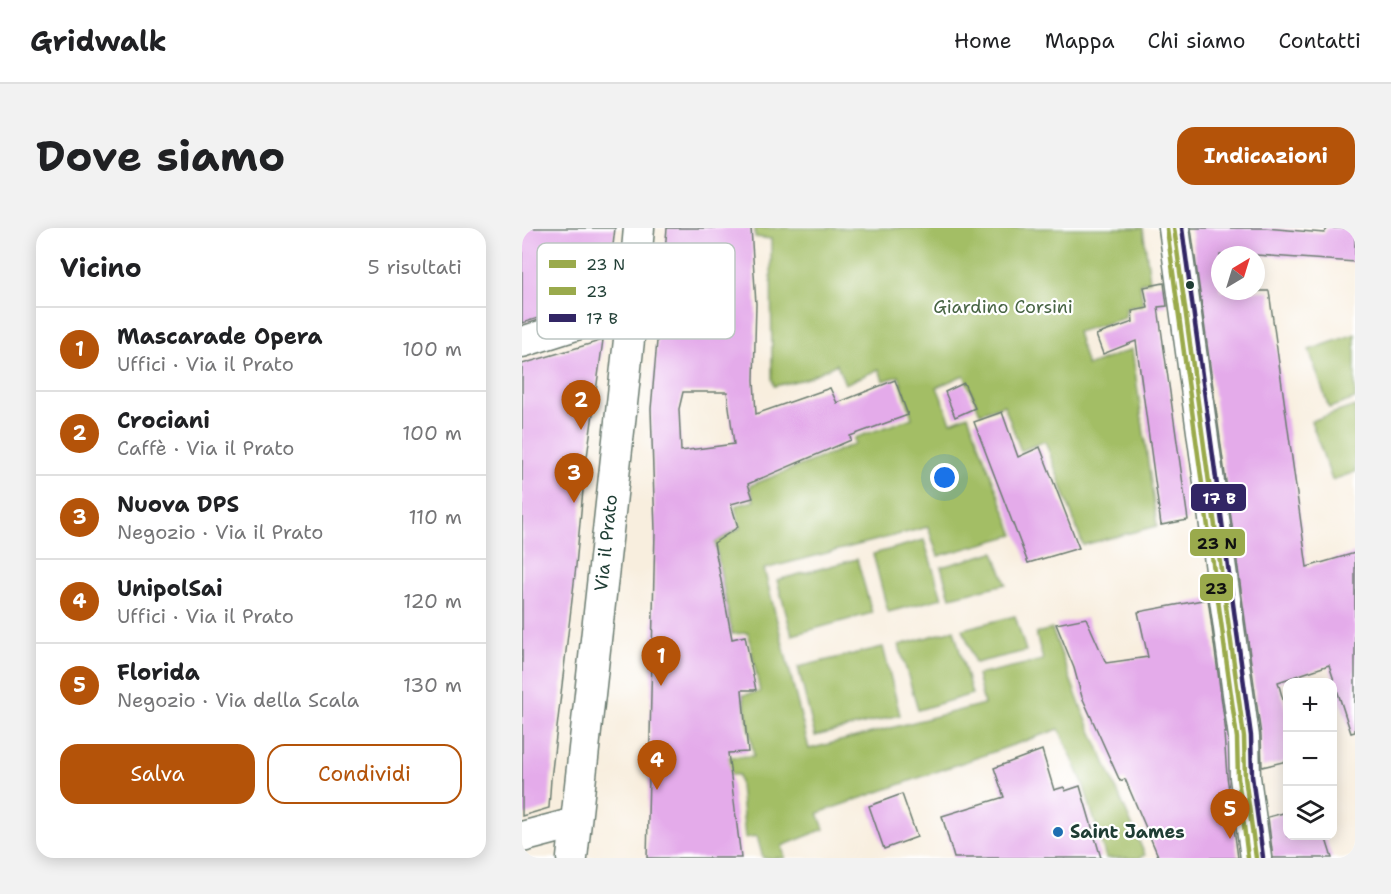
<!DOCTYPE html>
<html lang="it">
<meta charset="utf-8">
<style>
:root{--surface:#fff;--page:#f2f2f2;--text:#202124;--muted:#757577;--line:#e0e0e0;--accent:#b45309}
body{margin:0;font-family:"Shantell Sans",sans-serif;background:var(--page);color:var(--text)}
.controls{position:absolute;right:18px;bottom:18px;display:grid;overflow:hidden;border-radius:12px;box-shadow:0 3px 15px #0003}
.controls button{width:54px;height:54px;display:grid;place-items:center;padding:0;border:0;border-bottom:2px solid var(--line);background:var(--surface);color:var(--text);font:30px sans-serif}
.compass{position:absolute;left:689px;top:18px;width:54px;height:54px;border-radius:50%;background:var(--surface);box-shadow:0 3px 15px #0003;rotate:38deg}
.you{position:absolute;left:423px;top:250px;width:21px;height:21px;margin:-15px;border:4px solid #fff;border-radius:50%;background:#1a73e8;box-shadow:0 0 0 9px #1a73e833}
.badge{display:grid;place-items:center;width:39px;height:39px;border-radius:50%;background:var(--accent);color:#fff;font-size:20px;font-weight:700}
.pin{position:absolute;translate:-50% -50px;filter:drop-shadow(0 2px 3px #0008)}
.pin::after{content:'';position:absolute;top:32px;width:21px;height:18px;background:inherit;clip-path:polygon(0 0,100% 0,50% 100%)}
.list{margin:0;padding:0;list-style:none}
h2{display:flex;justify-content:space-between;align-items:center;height:78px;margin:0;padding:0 24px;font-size:26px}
h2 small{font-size:20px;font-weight:400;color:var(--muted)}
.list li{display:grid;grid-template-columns:39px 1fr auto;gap:18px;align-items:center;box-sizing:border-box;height:84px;padding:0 24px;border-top:2px solid var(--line)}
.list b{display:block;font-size:22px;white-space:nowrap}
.list p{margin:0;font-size:20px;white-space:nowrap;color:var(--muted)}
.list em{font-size:20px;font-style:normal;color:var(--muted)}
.actions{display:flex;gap:12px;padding:18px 24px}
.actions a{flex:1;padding:14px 0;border:2px solid var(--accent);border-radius:18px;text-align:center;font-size:21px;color:var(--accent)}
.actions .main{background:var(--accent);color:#fff}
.icon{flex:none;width:33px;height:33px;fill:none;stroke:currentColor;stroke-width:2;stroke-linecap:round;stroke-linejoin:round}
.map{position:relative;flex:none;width:833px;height:630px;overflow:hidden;border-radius:18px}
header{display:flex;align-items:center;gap:36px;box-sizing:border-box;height:84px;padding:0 30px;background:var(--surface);border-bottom:2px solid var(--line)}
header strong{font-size:28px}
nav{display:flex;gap:33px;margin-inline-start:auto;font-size:21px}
.intro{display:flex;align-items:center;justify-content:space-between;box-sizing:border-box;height:144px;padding:0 36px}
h1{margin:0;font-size:42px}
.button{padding:15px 27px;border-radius:18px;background:var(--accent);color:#fff;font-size:21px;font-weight:700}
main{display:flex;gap:36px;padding:0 36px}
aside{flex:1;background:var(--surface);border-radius:18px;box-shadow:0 3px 15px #0003}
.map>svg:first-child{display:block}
.green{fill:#a3be65;stroke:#617e4c;stroke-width:1.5}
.building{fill:#e4abea;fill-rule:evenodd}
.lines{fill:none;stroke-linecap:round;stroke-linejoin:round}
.minor-casing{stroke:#6b7b70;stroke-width:33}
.minor{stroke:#fff;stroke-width:30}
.bus-1-casing{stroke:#fff;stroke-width:9}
.bus-2-casing{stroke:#fff;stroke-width:9}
.bus-3-casing{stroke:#fff;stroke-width:9}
.bus-1{stroke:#9aaa4c;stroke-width:4.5}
.bus-2{stroke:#9aaa4c;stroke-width:4.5}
.bus-3{stroke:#322665;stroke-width:4.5}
.bus-dot{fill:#1f3d34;stroke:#fff;stroke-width:2}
.poi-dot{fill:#1f6fb2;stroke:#fff;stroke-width:2}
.labels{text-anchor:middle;stroke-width:4.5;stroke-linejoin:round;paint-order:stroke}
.park-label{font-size:18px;fill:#476443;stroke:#fff}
.street-label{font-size:18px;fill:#1f3d34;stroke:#fff}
.poi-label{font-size:18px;font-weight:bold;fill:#1f3d34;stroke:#fff;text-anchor:start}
.key{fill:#fff;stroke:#bcc5c2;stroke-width:1.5}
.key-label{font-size:16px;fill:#1f3d34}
.line-badge{stroke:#fff;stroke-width:2}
.badge-label{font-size:16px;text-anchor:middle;font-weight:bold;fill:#fff}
.pale-badge-label{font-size:16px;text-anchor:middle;font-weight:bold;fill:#111}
</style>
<header>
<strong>Gridwalk</strong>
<nav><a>Home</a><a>Mappa</a><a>Chi siamo</a><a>Contatti</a></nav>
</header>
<div class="intro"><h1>Dove siamo</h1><a class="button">Indicazioni</a></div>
<main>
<aside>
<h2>Vicino<small>5 risultati</small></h2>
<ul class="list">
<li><span class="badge">1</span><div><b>Mascarade Opera</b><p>Uffici · Via il Prato</p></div><em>100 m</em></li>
<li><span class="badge">2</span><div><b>Crociani</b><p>Caffè · Via il Prato</p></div><em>100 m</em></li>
<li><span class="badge">3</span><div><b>Nuova DPS</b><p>Negozio · Via il Prato</p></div><em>110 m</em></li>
<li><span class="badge">4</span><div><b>UnipolSai</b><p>Uffici · Via il Prato</p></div><em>120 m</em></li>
<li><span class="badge">5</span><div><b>Florida</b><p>Negozio · Via della Scala</p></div><em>130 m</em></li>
</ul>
<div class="actions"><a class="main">Salva</a><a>Condividi</a></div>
</aside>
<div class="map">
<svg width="833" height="630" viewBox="0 0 833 630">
<rect width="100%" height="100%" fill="#fff"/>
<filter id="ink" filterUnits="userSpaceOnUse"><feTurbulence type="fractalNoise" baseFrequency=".0167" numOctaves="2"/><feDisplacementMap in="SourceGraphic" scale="12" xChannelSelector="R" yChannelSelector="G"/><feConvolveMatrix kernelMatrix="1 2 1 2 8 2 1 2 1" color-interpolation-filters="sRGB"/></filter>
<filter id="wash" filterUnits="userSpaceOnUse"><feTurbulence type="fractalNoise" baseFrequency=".008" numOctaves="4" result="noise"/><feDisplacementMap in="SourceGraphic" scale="24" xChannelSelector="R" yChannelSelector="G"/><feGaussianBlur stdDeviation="1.35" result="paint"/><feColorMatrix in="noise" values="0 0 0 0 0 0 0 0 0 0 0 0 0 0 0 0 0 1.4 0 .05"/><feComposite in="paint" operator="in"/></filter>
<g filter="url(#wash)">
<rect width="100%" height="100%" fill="#f8eede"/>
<!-- green -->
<g class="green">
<path d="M233,0H621L628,53L618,55L621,77L604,80L603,90L555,104L565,138L610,121L635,298L561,317L523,213L499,223L482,177L458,185L442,147L415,159L429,194L446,187L492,307L416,328L406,299L242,341L287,521L462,476L455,447L521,432L514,405L530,401L558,477L623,627L617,630H584L561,555L537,501L296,585L302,601L260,618L263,630H241L235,608L223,610L217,547L203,546V529L232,528L221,467L238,464L226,405L210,406L193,314L218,300L213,278L232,273L227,258L333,216L332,210L390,190L377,148L361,153L357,141L323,156L315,136L283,151L252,158L250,151L249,11L233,9Z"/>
<path d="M833,106V171L807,180L787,122Z"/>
<path d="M833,178V244L810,252L789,193Z"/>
<path d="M402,312L420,370L366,384L351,326Z"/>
<path d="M472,324L484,356L428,369L419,339Z"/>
<path d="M335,331L350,385L270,407L255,352Z"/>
<path d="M493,388L504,423L453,435L441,401Z"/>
<path d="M432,402L450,466L396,482L377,417Z"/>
<path d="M361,419L378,487L293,508L276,439Z"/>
</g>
<g id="blocks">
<!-- building -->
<g class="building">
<path d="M0,0H93L85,69L0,95Z"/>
<path d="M145,0H229L234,76L232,152L234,186L308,160L315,175L373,152L386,187L328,208L329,212L226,256L231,270L209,276L216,299L192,315L210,411L223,408L234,462H220L226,524L206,525L219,630H125L133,303L129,181ZM161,164H205L212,216L159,223L157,181Z"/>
<path d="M669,0H743L802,5L806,0H833V34L734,27H698V63H747L785,339L833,325V504L829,505L807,437L756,454L765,486V533L740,539L739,507Z"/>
<path d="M642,55L645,78L636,79L666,292L639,297L614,113L581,126L574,107L611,94L610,83L626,80L622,59Z"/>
<path d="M81,112L62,251L54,338L29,551L27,580L0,588V136Z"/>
<path d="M442,155L453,180L433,189L423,164Z"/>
<path d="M480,184L496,229L518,219L557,320L506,335L452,194Z"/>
<path d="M686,371L704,505H702L705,548L716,630H637L603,551L598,553L560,469L552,440L534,396L564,390L584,435L626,429L616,384Z"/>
<path d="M520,522L532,562L542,559L543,563L558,558L579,630H432L420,588L482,569L472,540Z"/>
<path d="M380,566L395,609L362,621L347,578Z"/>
<path d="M765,584V608H803L810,630H751L746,589Z"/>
</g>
</g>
</g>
<g filter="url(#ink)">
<use href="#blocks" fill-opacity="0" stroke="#6b7b70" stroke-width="1.5"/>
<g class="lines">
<!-- minor casing -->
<g class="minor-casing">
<g id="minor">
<path d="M652,0L722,509L723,549L734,630"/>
<path d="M0,114L110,79"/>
<path d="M0,609L53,595"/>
<path d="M50,630L107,112L117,0"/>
</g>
</g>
<!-- minor -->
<use href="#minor" class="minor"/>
<!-- bus-1 casing -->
<g class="bus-1-casing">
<path id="bus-1" d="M652,0L722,509L723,549L734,630"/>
</g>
<!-- bus-2 casing -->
<g class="bus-2-casing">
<path id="bus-2" d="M645,1L715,510L716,550L726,630"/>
</g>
<!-- bus-3 casing -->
<g class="bus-3-casing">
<path id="bus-3" d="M660,0L729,508L730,548L741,629"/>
</g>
<!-- bus-1 -->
<use href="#bus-1" class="bus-1"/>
<!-- bus-2 -->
<use href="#bus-2" class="bus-2"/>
<!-- bus-3 -->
<use href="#bus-3" class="bus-3"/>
</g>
</g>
<!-- markers -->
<circle class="bus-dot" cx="668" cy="57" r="5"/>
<circle class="poi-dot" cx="536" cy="604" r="6"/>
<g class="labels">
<!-- park labels -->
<g class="park-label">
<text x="481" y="85">Giardino Corsini</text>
</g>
<!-- street labels -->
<g class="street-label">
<text transform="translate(84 315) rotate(-84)" y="6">Via il Prato</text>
</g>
<!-- poi labels -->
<g class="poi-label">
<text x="548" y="610">Saint James</text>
</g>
</g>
<!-- legend -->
<rect x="15" y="15" width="198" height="96" rx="9" class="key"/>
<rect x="27" y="32" width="27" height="8" fill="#9aaa4c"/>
<rect x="27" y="59" width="27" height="8" fill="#9aaa4c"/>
<rect x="27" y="86" width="27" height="8" fill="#322665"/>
<g class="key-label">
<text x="64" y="42">23 N</text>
<text x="64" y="69">23</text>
<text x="64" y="96">17 B</text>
</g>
<g class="line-badge">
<rect x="668" y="255" width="57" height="29" rx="6" fill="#322665"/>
<rect x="667" y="300" width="57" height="29" rx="6" fill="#9aaa4c"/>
<rect x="677" y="345" width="35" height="29" rx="6" fill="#9aaa4c"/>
</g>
<g class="badge-label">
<text x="697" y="276">17 B</text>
</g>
<g class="pale-badge-label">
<text x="695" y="321">23 N</text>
<text x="694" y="366">23</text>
</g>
</svg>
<div class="controls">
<button>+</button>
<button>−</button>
<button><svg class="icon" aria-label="layers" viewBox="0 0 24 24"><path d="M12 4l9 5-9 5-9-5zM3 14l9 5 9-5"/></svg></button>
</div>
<svg class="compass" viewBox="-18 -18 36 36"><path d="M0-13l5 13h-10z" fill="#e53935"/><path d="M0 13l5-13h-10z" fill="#757577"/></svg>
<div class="you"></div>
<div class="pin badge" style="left:139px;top:458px">1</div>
<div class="pin badge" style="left:59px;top:202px">2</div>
<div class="pin badge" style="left:52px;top:275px">3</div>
<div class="pin badge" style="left:135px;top:562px">4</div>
<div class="pin badge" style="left:708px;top:611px">5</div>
</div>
</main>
